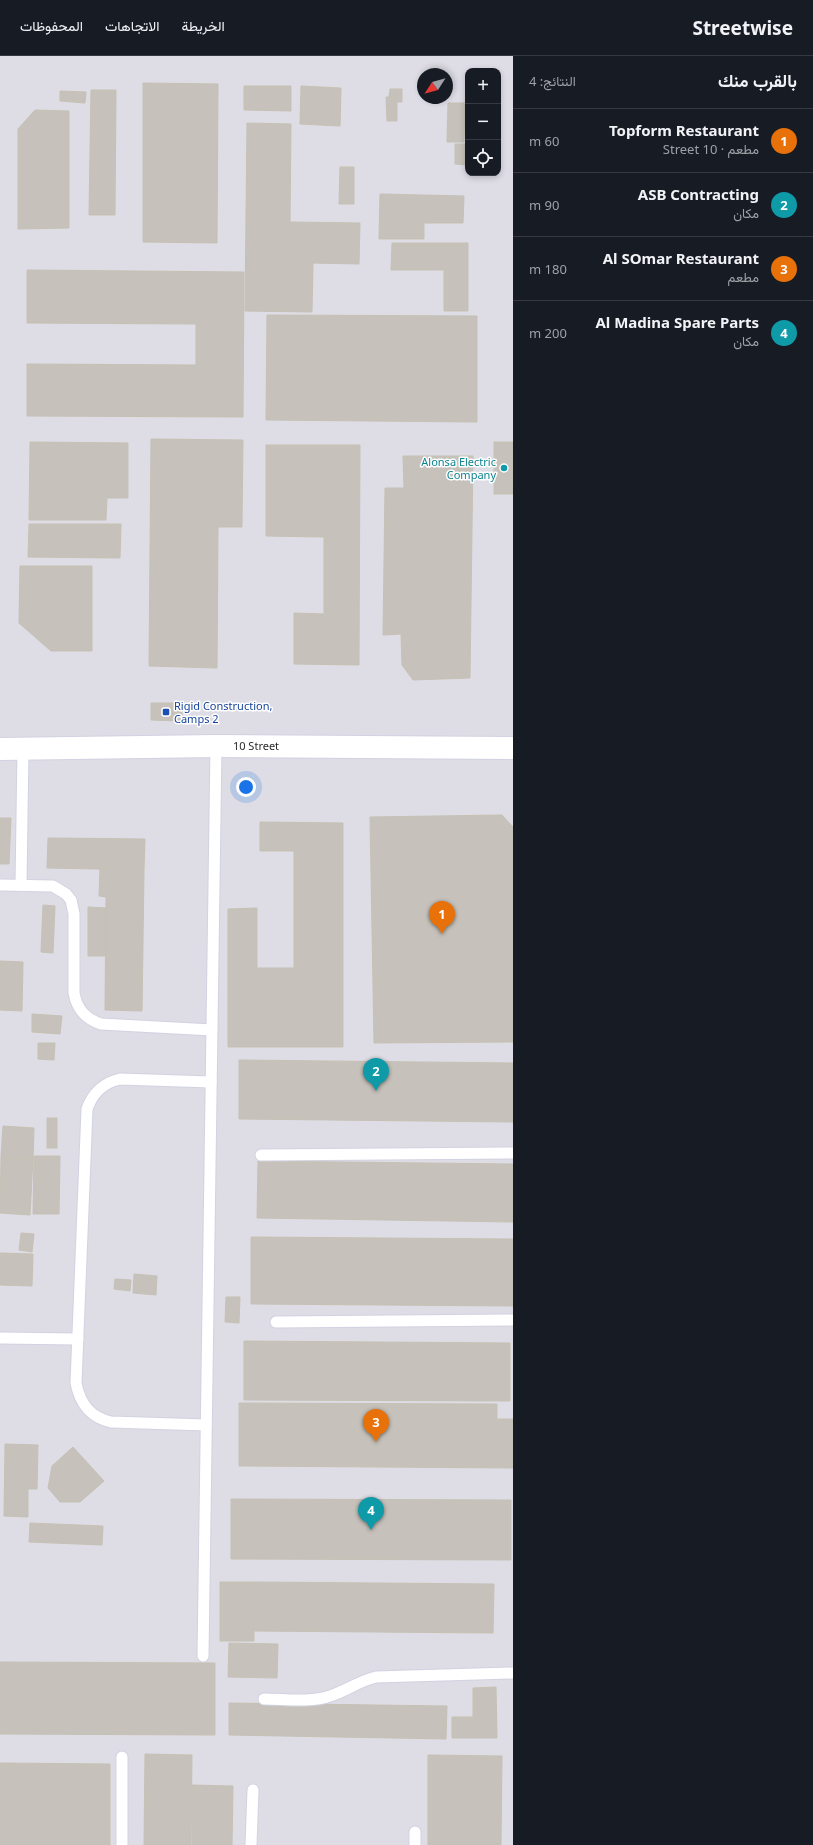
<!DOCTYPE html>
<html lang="ar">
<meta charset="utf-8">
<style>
:root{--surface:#171b24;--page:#20242c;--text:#f1f3f6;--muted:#9ea1a6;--line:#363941;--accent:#7c3aed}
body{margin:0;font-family:"Noto Sans",Vazirmatn,sans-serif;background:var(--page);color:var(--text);direction:rtl}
.controls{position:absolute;right:12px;top:12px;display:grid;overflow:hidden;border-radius:8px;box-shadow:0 2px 6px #0003}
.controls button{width:36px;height:36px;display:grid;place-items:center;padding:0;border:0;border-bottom:1px solid var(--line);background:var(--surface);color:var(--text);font:20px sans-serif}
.compass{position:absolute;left:417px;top:12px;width:36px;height:36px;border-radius:50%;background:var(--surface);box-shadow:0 2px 6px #0003;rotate:234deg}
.you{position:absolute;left:246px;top:731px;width:14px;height:14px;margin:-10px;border:3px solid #fff;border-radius:50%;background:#1a73e8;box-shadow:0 0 0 6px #1a73e833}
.badge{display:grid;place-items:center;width:26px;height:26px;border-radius:50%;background:var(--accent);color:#fff;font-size:13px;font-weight:700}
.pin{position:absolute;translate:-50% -33px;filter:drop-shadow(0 1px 2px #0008)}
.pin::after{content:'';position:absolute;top:21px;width:14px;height:12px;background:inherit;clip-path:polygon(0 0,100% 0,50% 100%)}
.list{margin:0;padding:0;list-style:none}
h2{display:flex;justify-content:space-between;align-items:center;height:52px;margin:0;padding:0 16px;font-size:17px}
h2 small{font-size:13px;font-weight:400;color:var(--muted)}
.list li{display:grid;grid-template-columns:26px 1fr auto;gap:12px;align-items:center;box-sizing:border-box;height:64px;padding:0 16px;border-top:1px solid var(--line)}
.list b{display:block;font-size:15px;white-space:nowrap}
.list p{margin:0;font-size:13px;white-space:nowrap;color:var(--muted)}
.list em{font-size:13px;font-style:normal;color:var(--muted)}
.icon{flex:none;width:22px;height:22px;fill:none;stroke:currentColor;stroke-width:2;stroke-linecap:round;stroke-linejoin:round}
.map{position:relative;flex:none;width:513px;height:1789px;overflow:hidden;direction:ltr}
header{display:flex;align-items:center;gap:24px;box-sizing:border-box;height:56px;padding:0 20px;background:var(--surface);border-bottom:1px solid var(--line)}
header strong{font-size:19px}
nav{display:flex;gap:22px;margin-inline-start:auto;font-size:14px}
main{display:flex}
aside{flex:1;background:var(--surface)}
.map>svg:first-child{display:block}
.industrial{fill:#dedce4;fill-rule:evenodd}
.building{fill:#c6c2bb;stroke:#c6c1b5}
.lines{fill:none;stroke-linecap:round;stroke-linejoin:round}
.lane-casing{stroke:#d1d3e2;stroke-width:13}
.street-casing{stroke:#d1d3e2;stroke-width:24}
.lane{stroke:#fff;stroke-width:11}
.street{stroke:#fff;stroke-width:22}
.culture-dot{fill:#0f9aa8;stroke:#fff;stroke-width:1.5}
.transit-dot{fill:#1a4fb4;stroke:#fff;stroke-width:1.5}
.labels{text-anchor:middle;stroke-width:3;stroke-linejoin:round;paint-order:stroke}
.culture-label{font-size:11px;fill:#0d838f;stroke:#fff;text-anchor:end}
.transit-label{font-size:11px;fill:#164399;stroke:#fff;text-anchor:start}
.street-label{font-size:11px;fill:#292929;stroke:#fff}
</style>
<header>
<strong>Streetwise</strong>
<nav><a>الخريطة</a><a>الاتجاهات</a><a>المحفوظات</a></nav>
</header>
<main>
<aside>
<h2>بالقرب منك<small>النتائج: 4</small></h2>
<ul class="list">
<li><span class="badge" style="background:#e8710a">1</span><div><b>Topform Restaurant</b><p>مطعم · 10 Street</p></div><em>60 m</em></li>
<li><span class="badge" style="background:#0f9aa8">2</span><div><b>ASB Contracting</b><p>مكان</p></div><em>90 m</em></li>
<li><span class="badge" style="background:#e8710a">3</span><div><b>Al SOmar Restaurant</b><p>مطعم</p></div><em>180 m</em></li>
<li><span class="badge" style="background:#0f9aa8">4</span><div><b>Al Madina Spare Parts</b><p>مكان</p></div><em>200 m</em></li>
</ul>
</aside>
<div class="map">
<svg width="513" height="1789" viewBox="0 0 513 1789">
<rect width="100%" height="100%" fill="#ebe5dc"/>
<!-- industrial -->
<path class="industrial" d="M0,0H513V1789H0ZM468,15H498V117H468ZM423,18H447V42H423Z"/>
<!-- building -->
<g class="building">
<path d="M143,27L218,28L217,187L143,186Z"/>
<path d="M244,30H291V55L244,54Z"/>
<path d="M301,30L341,32L340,70L300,68Z"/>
<path d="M390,33H402V46H397V41H389Z"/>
<path d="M91,34H116L115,159H89Z"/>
<path d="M60,35L86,36L85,47L60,45Z"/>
<path d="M386,41H397V65H387Z"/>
<path d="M448,47H465L464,86H447Z"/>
<path d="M35,54L69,55V172L18,173V73Z"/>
<path d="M247,67L291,68L290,166L360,167L359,208L313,207L312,256L245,255Z"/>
<path d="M455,88H468V109L455,108Z"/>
<path d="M340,111H354V148H339Z"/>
<path d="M380,138L464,140L463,167H424V183H379Z"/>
<path d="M392,187H468V255H444V214H391Z"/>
<path d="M27,214L244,216L243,361L27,360V308L196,309V268L27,267Z"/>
<path d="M267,259L477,260V366L266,364Z"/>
<path d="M151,383L243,384L242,471H218L217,612L149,610Z"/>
<path d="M30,386L128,387V442H107L106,464H29Z"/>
<rect x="494" y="386" width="19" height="52"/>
<path d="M266,389H360L359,609L294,608V557L324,558V481L266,480Z"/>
<path d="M403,400H473L470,622L413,624L402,609L401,578L383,579L385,432H404Z"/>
<path d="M29,468H121L120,502L28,501Z"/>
<path d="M20,510H92V595H51L19,567Z"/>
<path d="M151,647H182V665L151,664Z"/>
<path d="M502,759L513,771V986L374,987L370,761Z"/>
<path d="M0,762H11L9,808H0Z"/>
<path d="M260,766L343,767V991H228V853L257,852V912H294V795H260Z"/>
<path d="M48,782L145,783L144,814L47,812Z"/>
<path d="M100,813L144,814L142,955L105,954L106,841L99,840Z"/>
<path d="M43,849L55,850L53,897L41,896Z"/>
<path d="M88,851L106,852V900H88Z"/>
<path d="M0,905L23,906L22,955L0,954Z"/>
<path d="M32,958L62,960L60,978L32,976Z"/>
<path d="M38,987H55L54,1004L38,1003Z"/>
<path d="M239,1004L513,1007V1066L239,1063Z"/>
<rect x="47" y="1062" width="10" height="30"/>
<path d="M3,1070L34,1072L33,1103L1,1101Z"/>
<path d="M34,1100H60L59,1158H33Z"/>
<path d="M1,1101L33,1103L30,1159L0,1157Z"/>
<path d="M258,1105L513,1108V1166L257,1162Z"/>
<path d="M21,1177L34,1178L32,1196L19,1194Z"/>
<path d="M251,1181L513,1183V1250L251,1248Z"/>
<path d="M0,1197L33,1198L32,1230L0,1229Z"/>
<path d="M134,1218L157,1220L156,1239L133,1237Z"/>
<path d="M115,1223L131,1224L130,1235L114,1233Z"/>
<path d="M226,1241H240L239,1267L225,1266Z"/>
<path d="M244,1285L510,1287V1345L244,1344Z"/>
<path d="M239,1347L497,1348V1363H513V1412L239,1410Z"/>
<path d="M5,1388L38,1389L37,1433H28V1461L4,1460Z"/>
<path d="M73,1391L104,1425L80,1446H60L48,1432L52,1410Z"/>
<path d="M231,1443L511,1444V1504L231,1503Z"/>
<path d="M30,1467L103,1470L102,1489L29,1486Z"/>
<rect x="220" y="1526" width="34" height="59"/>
<path d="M254,1526L494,1528L493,1577L254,1575Z"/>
<path d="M229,1587L278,1588L277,1622L228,1621Z"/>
<path d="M0,1606L215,1607V1679L0,1678Z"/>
<path d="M496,1631L497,1682H452V1661H473V1632Z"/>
<path d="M229,1647L447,1650L446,1683L229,1679Z"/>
<path d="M145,1698L192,1699L191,1789H144Z"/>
<path d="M428,1699L502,1700L501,1789H428Z"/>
<path d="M0,1707L110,1708V1789H0Z"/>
<path d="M192,1729L233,1730L232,1789H192Z"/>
</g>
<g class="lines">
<!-- lane casing -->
<g class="lane-casing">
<g id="lane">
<path d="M0,829L53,830L66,838L71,844L74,858V937C77,954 86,963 101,968L212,974"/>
<path d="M21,829L23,693"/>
<path d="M261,1099L513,1097"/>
<path d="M276,1266L513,1264"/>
<path d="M0,1282L78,1283"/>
<path d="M206,1369L111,1366C90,1361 80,1348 76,1327L87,1053C93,1036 103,1027 120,1023L211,1026"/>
<path d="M203,1600L216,690"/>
<path d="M264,1643C285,1643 309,1647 330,1640C346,1635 359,1625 376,1621L513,1617"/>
<path d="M122,1701V1789"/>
<path d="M251,1789L253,1734"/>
<path d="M415,1789V1776"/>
</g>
</g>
<!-- street casing -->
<g class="street-casing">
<path id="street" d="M0,693L216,690L513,692"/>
</g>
<!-- lane -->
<use href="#lane" class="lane"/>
<!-- street -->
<use href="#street" class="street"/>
</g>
<!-- markers -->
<circle class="culture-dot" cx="504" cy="412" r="4"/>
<rect class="transit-dot" x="162" y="652" width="8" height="8" rx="2"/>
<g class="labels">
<!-- culture labels -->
<g class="culture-label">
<text x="496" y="410">Alonsa Electric<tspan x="496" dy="13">Company</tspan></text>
</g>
<!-- transit labels -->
<g class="transit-label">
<text x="174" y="654">Rigid Construction,<tspan x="174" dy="13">Camps 2</tspan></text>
</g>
<!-- street labels -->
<g class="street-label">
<text x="256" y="694">10 Street</text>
</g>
</g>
</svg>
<div class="controls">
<button>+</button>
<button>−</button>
<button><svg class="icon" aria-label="locate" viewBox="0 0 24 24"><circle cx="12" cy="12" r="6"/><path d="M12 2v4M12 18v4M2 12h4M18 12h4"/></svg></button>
</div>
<svg class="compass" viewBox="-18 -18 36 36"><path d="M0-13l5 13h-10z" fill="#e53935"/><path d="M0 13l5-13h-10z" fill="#9ea1a6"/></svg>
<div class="you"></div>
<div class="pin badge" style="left:442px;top:878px;background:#e8710a">1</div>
<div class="pin badge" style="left:376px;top:1035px;background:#0f9aa8">2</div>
<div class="pin badge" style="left:376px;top:1386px;background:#e8710a">3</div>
<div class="pin badge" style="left:371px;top:1474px;background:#0f9aa8">4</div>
</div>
</main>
